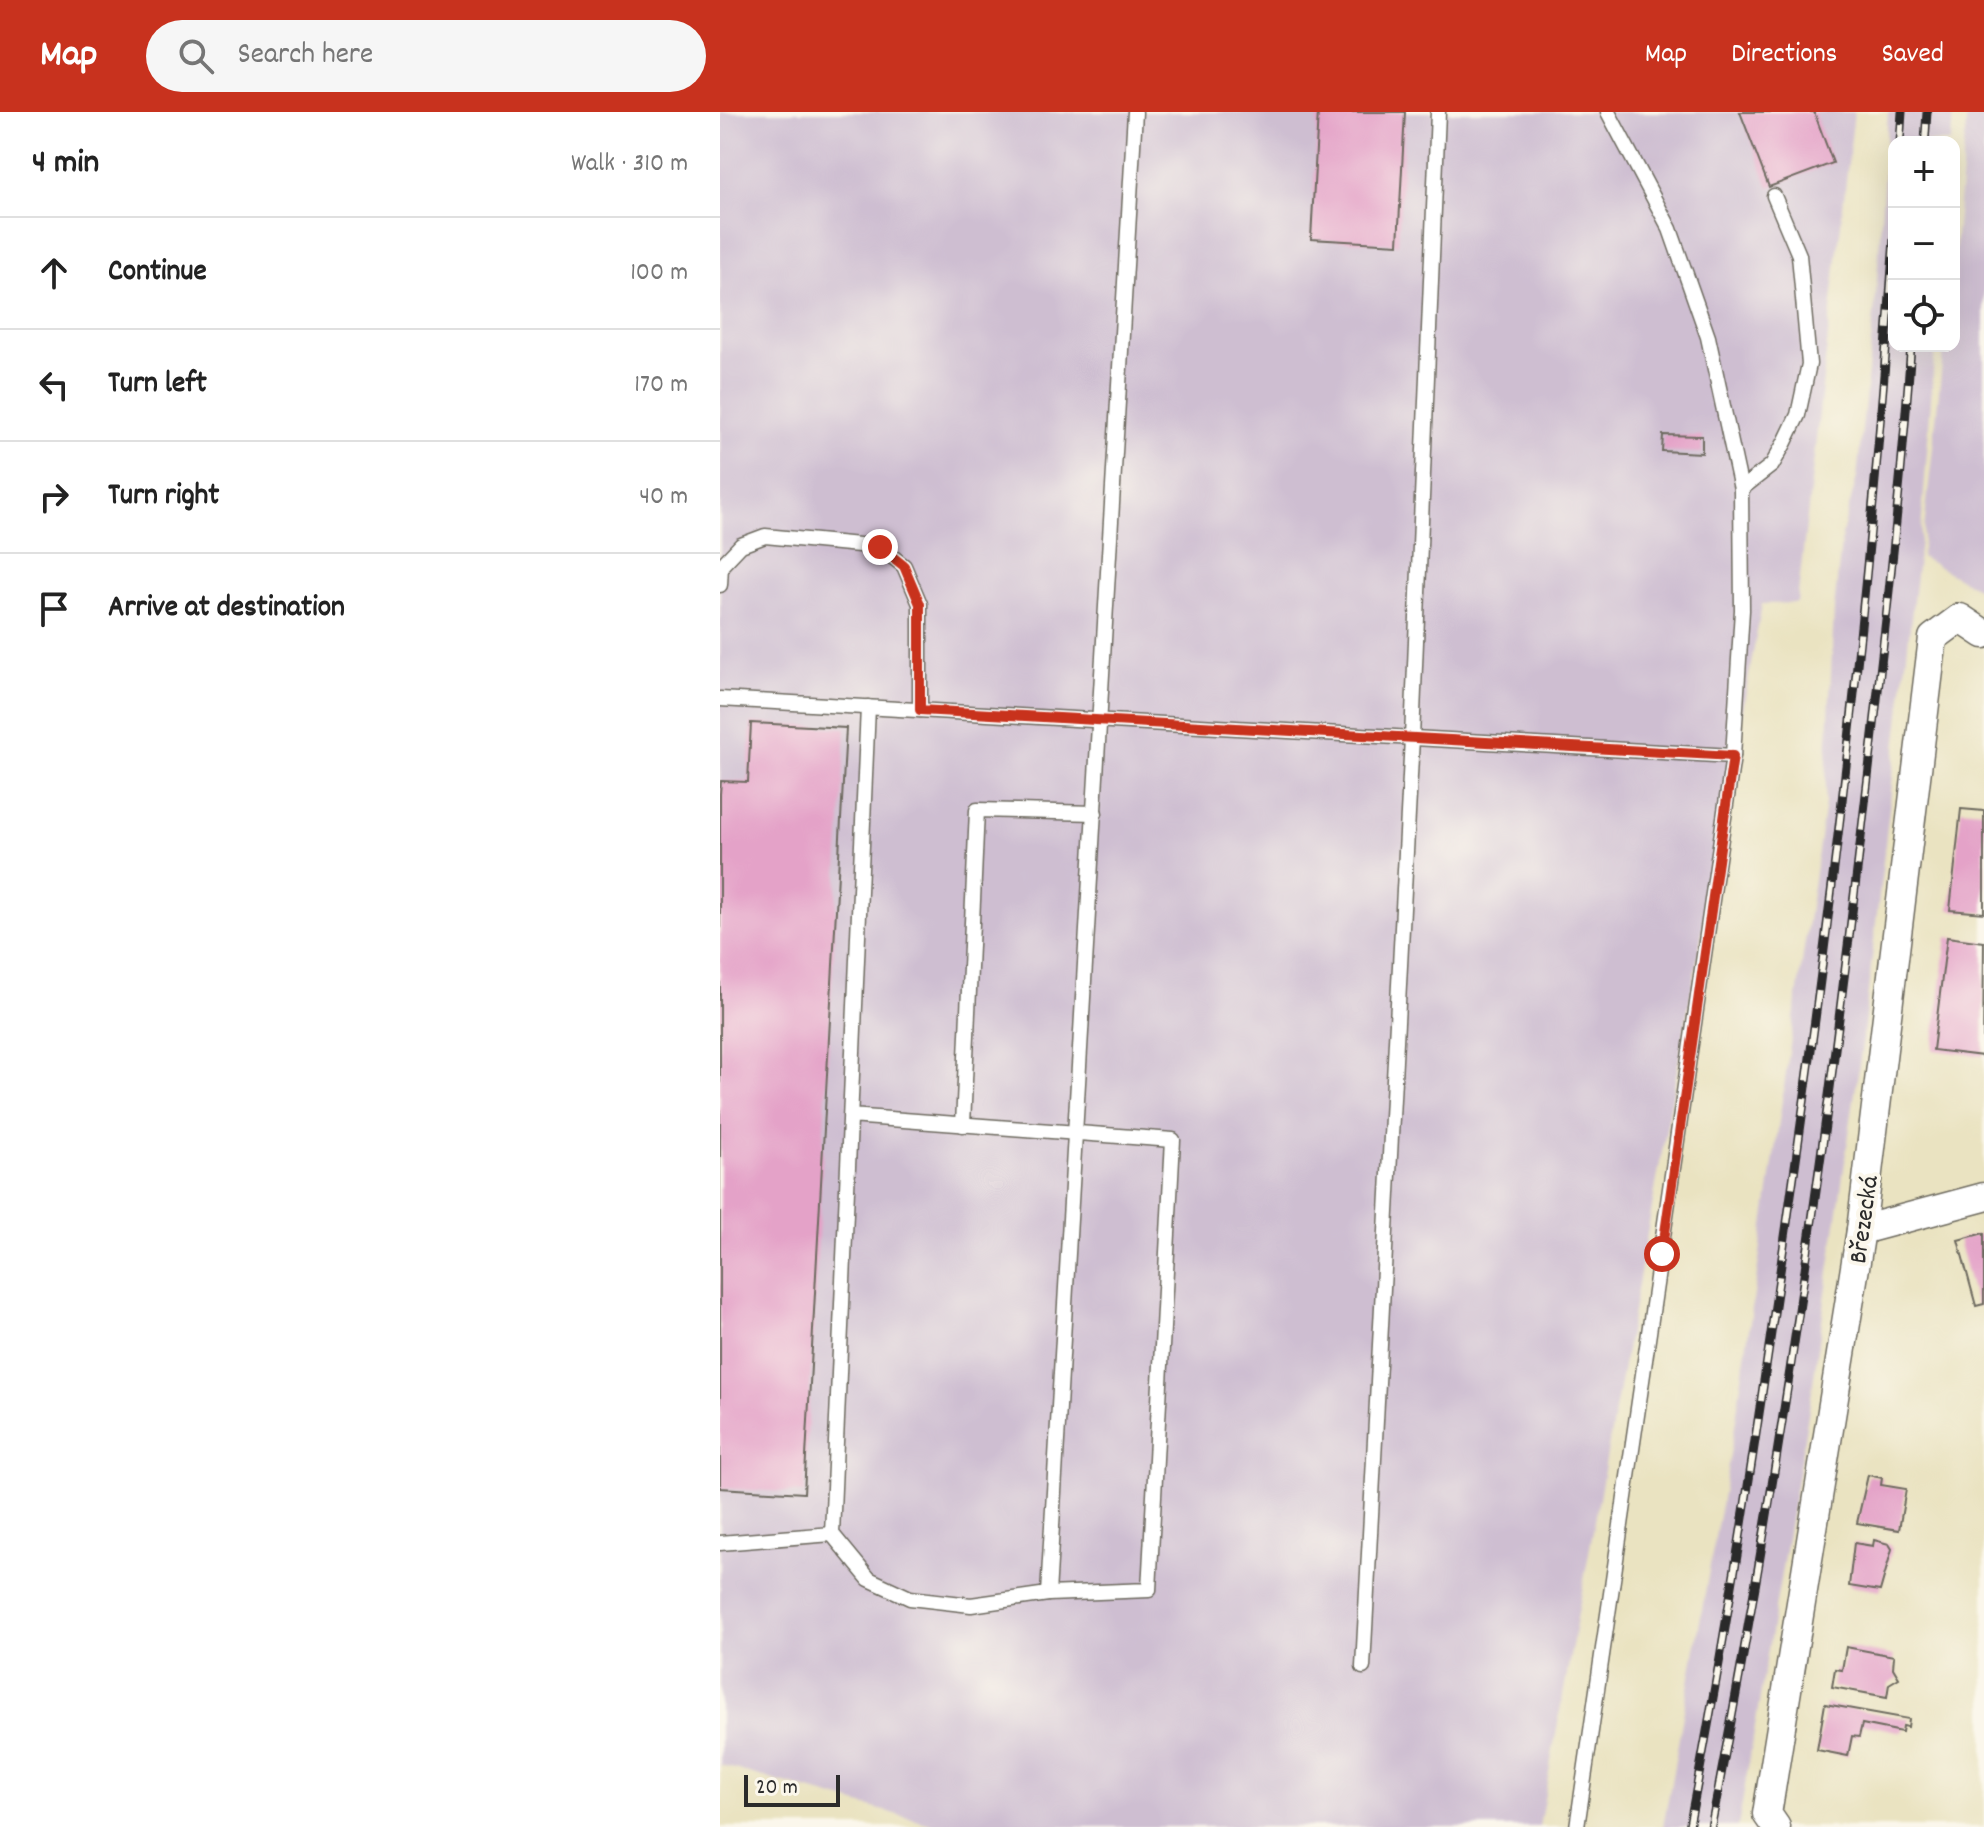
<!DOCTYPE html>
<meta charset="utf-8">
<style>
:root{--surface:#fff;--page:#f6f6f6;--text:#222;--muted:#767676;--line:#e0e0e0;--accent:#c8321e}
body{margin:0;font-family:Dekko,sans-serif;background:var(--page);color:var(--text)}
.controls{position:absolute;right:24px;top:24px;display:grid;overflow:hidden;border-radius:16px;box-shadow:0 8px 32px #0002}
.controls button{width:72px;height:72px;display:grid;place-items:center;padding:0;border:0;border-bottom:2px solid var(--line);background:var(--surface);color:var(--text);font:40px sans-serif}
.scale{position:absolute;left:24px;bottom:20px;width:96px;box-sizing:border-box;padding-left:8px;border:4px solid #2b2b2b;border-top:0;font-size:22px;line-height:28px;white-space:nowrap;color:#2b2b2b;-webkit-text-stroke:6px #fbf7ec;paint-order:stroke}
.stop{position:absolute;width:24px;height:24px;margin:-18px;border:6px solid #c8321e;border-radius:50%;background:#fff}
.stop.end{background:#c8321e;border-color:#fff;box-shadow:0 2px 8px #0008}
.list{margin:0;padding:0;list-style:none}
h2{display:flex;justify-content:space-between;align-items:center;height:104px;margin:0;padding:0 32px;font-size:34px}
h2 small{font-size:26px;font-weight:400;color:var(--muted)}
.list li{display:grid;grid-template-columns:52px 1fr auto;gap:24px;align-items:center;box-sizing:border-box;height:112px;padding:0 32px;border-top:2px solid var(--line)}
.list b{display:block;font-size:30px;white-space:nowrap}
.list em{font-size:26px;font-style:normal;color:var(--muted)}
.icon{flex:none;width:44px;height:44px;fill:none;stroke:currentColor;stroke-width:2;stroke-linecap:round;stroke-linejoin:round}
.map{position:relative;flex:none;width:1264px;height:1715px;overflow:hidden}
header{display:flex;align-items:center;gap:48px;box-sizing:border-box;height:112px;padding:0 40px;background:var(--accent);color:#fff}
header strong{font-size:38px}
nav{display:flex;gap:44px;margin-inline-start:auto;font-size:28px}
.search{width:560px;height:72px;background:var(--page);display:flex;align-items:center;gap:20px;box-sizing:border-box;padding:0 28px;border-radius:44px;color:var(--muted);font-size:30px}
main{display:flex}
aside{flex:1;background:var(--surface)}
.map>svg:first-child{display:block}
.industrial{fill:#cebed1}
.building{fill:#e4a2c8}
.lines{fill:none;stroke-linecap:round;stroke-linejoin:round}
.lane-casing{stroke:#6e6b60;stroke-width:17}
.street-casing{stroke:#6e6b60;stroke-width:31}
.lane{stroke:#fff;stroke-width:14}
.street{stroke:#fff;stroke-width:28}
.rail-casing{stroke:#2b2b2b;stroke-width:9}
.rail{stroke:#fbf7ec;stroke-width:6;stroke-dasharray:18;stroke-linecap:butt}
.route{stroke:#c8321e;stroke-width:10}
.labels{text-anchor:middle;stroke-width:8;stroke-linejoin:round;paint-order:stroke}
.street-label{font-size:26px;fill:#2b2b2b;stroke:#fbf7ec}
</style>
<header>
<strong>Map</strong>
<div class="search"><svg class="icon" aria-label="search" viewBox="0 0 24 24"><circle cx="10" cy="10" r="6"/><path d="M15 15l6 6"/></svg>Search here</div>
<nav><a>Map</a><a>Directions</a><a>Saved</a></nav>
</header>
<main>
<aside>
<h2>4 min<small>Walk · 310 m</small></h2>
<ul class="list">
<li><svg class="icon" aria-label="ahead" viewBox="0 0 24 24"><path d="M12 20V5M6 11l6-6 6 6"/></svg><div><b>Continue</b></div><em>100 m</em></li>
<li><svg class="icon" aria-label="left" viewBox="0 0 24 24"><path d="M17 20v-9H6M10 6l-5 5 5 5"/></svg><div><b>Turn left</b></div><em>170 m</em></li>
<li><svg class="icon" aria-label="right" viewBox="0 0 24 24"><path d="M7 20v-9h11M14 6l5 5-5 5"/></svg><div><b>Turn right</b></div><em>40 m</em></li>
<li><svg class="icon" aria-label="arrive" viewBox="0 0 24 24"><path d="M6 21V4h12l-3 4 3 4H6"/></svg><div><b>Arrive at destination</b></div></li>
</ul>
</aside>
<div class="map">
<svg width="1264" height="1715" viewBox="0 0 1264 1715">
<rect width="100%" height="100%" fill="#fbf7ec"/>
<filter id="ink" filterUnits="userSpaceOnUse"><feTurbulence type="fractalNoise" baseFrequency=".0125" numOctaves="2"/><feDisplacementMap in="SourceGraphic" scale="16" xChannelSelector="R" yChannelSelector="G"/><feConvolveMatrix kernelMatrix="1 2 1 2 8 2 1 2 1" color-interpolation-filters="sRGB"/></filter>
<filter id="wash" filterUnits="userSpaceOnUse"><feTurbulence type="fractalNoise" baseFrequency=".006" numOctaves="4" result="noise"/><feDisplacementMap in="SourceGraphic" scale="32" xChannelSelector="R" yChannelSelector="G"/><feGaussianBlur stdDeviation="1.8" result="paint"/><feColorMatrix in="noise" values="0 0 0 0 0 0 0 0 0 0 0 0 0 0 0 0 0 1.4 0 .05"/><feComposite in="paint" operator="in"/></filter>
<g filter="url(#wash)">
<rect width="100%" height="100%" fill="#eae3c1"/>
<!-- industrial -->
<g class="industrial">
<path d="M0,0H1134L1077,491L1042,492L819,1715H221L0,1653Z"/>
<path d="M1168,0H1233L1231,30H1174V234H1215L1201,420L1142,932L1091,1285L1018,1715H943L1015,1314L1105,691L1114,497L1122,422L1137,365L1156,183Z"/>
<path d="M1247,0H1264V480L1201,445L1224,234H1234V149Z"/>
</g>
<g id="blocks">
<!-- building -->
<g class="building">
<path d="M598,0H685L678,132L591,127Z"/>
<path d="M1020,0H1094L1113,51L1049,75Z"/>
<path d="M943,323L982,324V341L942,339Z"/>
<path d="M31,611L126,616L84,1381L0,1376V682L1,669L28,670Z"/>
<path d="M1241,697L1264,699V801L1230,798Z"/>
<path d="M1227,825L1264,830L1263,944L1213,938Z"/>
<path d="M1264,1121V1192L1256,1194L1238,1128Z"/>
<path d="M1148,1363L1162,1366L1161,1373L1186,1377L1179,1418L1137,1411Z"/>
<path d="M1154,1428L1169,1432L1172,1437L1160,1479L1129,1474L1134,1431L1153,1434Z"/>
<path d="M1126,1535L1174,1544L1173,1556L1179,1566L1169,1572L1167,1585L1112,1575L1115,1557L1122,1558Z"/>
<path d="M1105,1592L1189,1607L1188,1615L1183,1614L1182,1620L1142,1612L1139,1625L1132,1624L1128,1644L1097,1638Z"/>
</g>
</g>
</g>
<g filter="url(#ink)">
<use href="#blocks" fill-opacity="0" stroke="#6e6b60" stroke-width="2"/>
<g class="lines">
<!-- lane casing -->
<g class="lane-casing">
<g id="lane">
<path d="M1021,377L1052,353L1065,330L1078,303L1089,252L1079,143L1054,84"/>
<path d="M0,473L1,454L21,433L45,424L160,435L184,454L200,492V598"/>
<path d="M0,587L1013,644"/>
<path d="M130,1004L453,1028L429,1478L328,1482L251,1493L190,1486L149,1467L112,1422L148,595"/>
<path d="M243,1013L257,698L375,701"/>
<path d="M0,1431L112,1422"/>
<path d="M328,1482L415,0"/>
<path d="M643,1555L692,626L718,0"/>
<path d="M857,1715L1013,644L1022,498L1021,377L988,225L950,117L888,0"/>
</g>
</g>
<!-- street casing -->
<g class="street-casing">
<g id="street">
<path d="M1141,1118L1264,1085"/>
<path d="M1056,1715L1047,1702L1141,1118L1213,526L1240,506L1264,522"/>
</g>
</g>
<!-- lane -->
<use href="#lane" class="lane"/>
<!-- street -->
<use href="#street" class="street"/>
<!-- rail casing -->
<g class="rail-casing">
<g id="rail">
<path d="M1180,30L1182,0"/>
<path d="M1205,30L1207,0"/>
<path d="M969,1715C1008,1515 1038,1313 1067,1111C1114,785 1152,456 1174,127"/>
<path d="M991,1715C1054,1393 1101,1068 1139,742C1159,573 1179,404 1191,234"/>
</g>
</g>
<!-- rail -->
<use href="#rail" class="rail"/>
</g>
</g>
<g class="lines" filter="url(#ink)">
<!-- route -->
<path class="route" d="M160,435L184,454L200,492V598L1013,644L942,1142"/>
</g>
<g class="labels">
<!-- street labels -->
<g class="street-label">
<text transform="translate(1142 1107) rotate(-82)" y="9">Březecká</text>
</g>
</g>
</svg>
<div class="controls">
<button>+</button>
<button>−</button>
<button><svg class="icon" aria-label="locate" viewBox="0 0 24 24"><circle cx="12" cy="12" r="6"/><path d="M12 2v4M12 18v4M2 12h4M18 12h4"/></svg></button>
</div>
<div class="scale">20 m</div>
<div class="stop" style="left:942px;top:1142px"></div>
<div class="stop end" style="left:160px;top:435px"></div>
</div>
</main>
